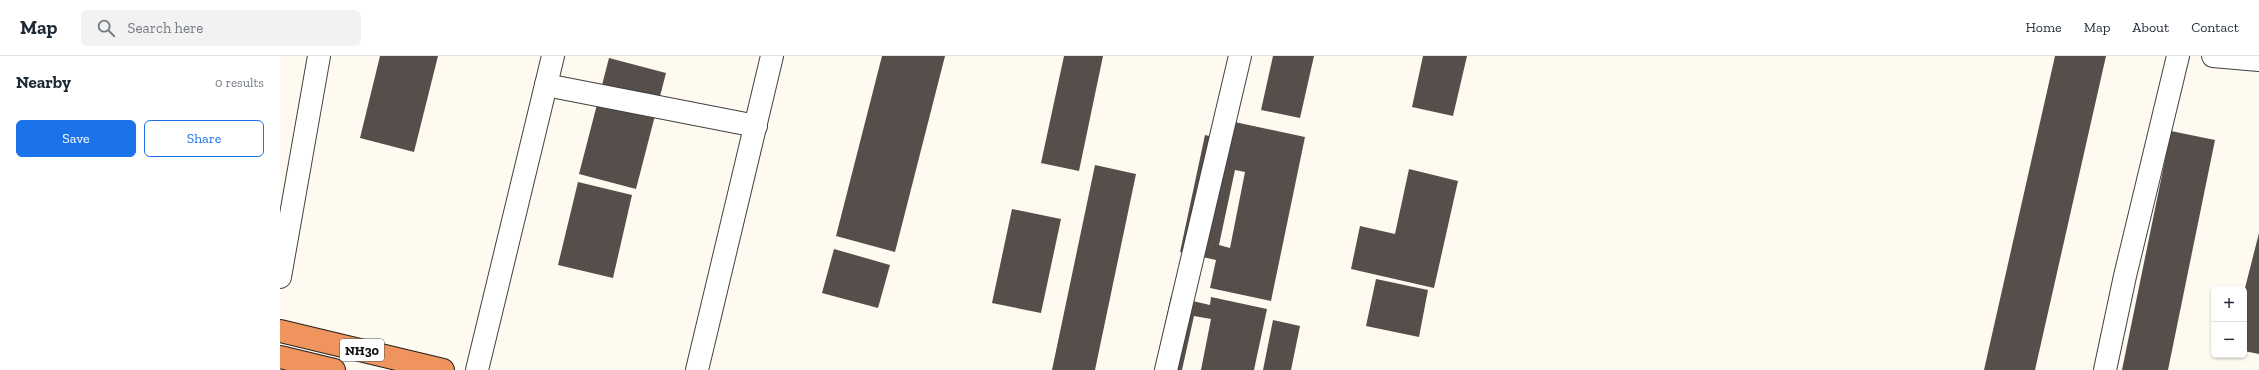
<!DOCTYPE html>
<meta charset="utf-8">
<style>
:root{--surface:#fff;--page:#f2f2f3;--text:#1f2937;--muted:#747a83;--line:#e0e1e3;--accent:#1a73e8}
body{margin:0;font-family:"Zilla Slab",serif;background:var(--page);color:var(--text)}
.controls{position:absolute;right:12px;bottom:12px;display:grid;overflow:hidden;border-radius:6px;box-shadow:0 1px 3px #0004}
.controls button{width:36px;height:36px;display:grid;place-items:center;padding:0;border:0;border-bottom:1px solid var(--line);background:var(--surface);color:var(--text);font:20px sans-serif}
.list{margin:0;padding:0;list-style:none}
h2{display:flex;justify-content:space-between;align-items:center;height:52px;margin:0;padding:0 16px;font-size:17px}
h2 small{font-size:13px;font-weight:400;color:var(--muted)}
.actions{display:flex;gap:8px;padding:12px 16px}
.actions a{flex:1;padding:9px 0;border:1px solid var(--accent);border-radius:6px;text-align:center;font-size:14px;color:var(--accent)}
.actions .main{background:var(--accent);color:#fff}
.icon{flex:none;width:22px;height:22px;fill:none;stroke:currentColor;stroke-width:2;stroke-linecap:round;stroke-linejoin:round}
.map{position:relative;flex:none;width:1979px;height:314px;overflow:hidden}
header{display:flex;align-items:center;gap:24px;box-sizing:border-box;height:56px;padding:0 20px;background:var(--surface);border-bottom:1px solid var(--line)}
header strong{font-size:19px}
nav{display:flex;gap:22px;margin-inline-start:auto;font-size:14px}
.search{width:280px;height:36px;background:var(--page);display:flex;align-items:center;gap:10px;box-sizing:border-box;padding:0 14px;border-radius:6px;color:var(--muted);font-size:15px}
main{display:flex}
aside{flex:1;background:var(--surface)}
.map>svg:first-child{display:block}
.building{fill:#564e4b;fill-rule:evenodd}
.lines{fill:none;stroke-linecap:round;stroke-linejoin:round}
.minor-casing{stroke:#414141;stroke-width:24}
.highway-casing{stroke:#1f1f1f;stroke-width:24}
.minor{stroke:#fff;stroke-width:22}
.highway{stroke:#ef945d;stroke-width:22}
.labels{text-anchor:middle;stroke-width:4;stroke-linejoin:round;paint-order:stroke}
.shield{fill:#fff;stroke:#565656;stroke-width:1}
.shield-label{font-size:13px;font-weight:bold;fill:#0e0e0e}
</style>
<header>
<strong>Map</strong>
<div class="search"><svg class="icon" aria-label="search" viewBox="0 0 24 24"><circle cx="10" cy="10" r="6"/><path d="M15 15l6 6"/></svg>Search here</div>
<nav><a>Home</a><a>Map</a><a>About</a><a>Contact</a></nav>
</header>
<main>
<aside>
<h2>Nearby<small>0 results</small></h2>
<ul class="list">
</ul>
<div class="actions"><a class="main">Save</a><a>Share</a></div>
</aside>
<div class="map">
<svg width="1979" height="314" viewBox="0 0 1979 314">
<rect width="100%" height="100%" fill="#fefaf0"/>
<!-- building -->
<g class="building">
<path d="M100,0H158L134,96L80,82Z"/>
<path d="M602,0H665L615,196L556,180Z"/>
<path d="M784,0H823L799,115L761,107Z"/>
<path d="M993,0H1034L1020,62L981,54Z"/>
<path d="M1143,0H1187L1173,60L1132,51Z"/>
<path d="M1775,0H1826L1755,314H1704Z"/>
<path d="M329,2L386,17L356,133L299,118Z"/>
<path d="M950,65L1025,81L991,245L930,232L936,204L900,196L925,79L946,84ZM955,114L965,116L950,192L939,189Z"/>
<path d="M1891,75L1935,84L1888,314H1842Z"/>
<path d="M815,109L856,118L815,314H772Z"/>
<path d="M1129,113L1178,125L1154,232L1071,213L1080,170L1115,178Z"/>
<path d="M298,126L352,139L333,222L278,209Z"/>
<path d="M732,153L781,163L761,257L712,247Z"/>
<path d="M1979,177V298L1964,295V236Z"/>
<path d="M554,193L610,209L598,252L542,237Z"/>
<path d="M1096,223L1148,234L1139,281L1086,270Z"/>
<path d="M891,240L930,249L931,241L987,253L974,314H921L931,263L914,260L902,314H875Z"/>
<path d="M993,264L1020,270L1011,314H983Z"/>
</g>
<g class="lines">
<!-- minor casing -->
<g class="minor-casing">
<g id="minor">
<path d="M1933,0L1979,4"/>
<path d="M266,29L476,70"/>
<path d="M0,221L39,0"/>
<path d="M197,314L273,0"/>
<path d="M417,314L492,0"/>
<path d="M886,314L960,0"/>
<path d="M1825,314L1845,220L1898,0"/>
</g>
</g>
<!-- highway casing -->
<g class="highway-casing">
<g id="highway">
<path d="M0,275L163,314"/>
<path d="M0,301L54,314"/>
</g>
</g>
<!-- minor -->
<use href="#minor" class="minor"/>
<!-- highway -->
<use href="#highway" class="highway"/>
</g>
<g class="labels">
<!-- shield labels -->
<rect class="shield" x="60" y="283" width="44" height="22" rx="3"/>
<g class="shield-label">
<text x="82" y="299">NH30</text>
</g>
</g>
</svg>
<div class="controls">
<button>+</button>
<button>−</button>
</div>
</div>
</main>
